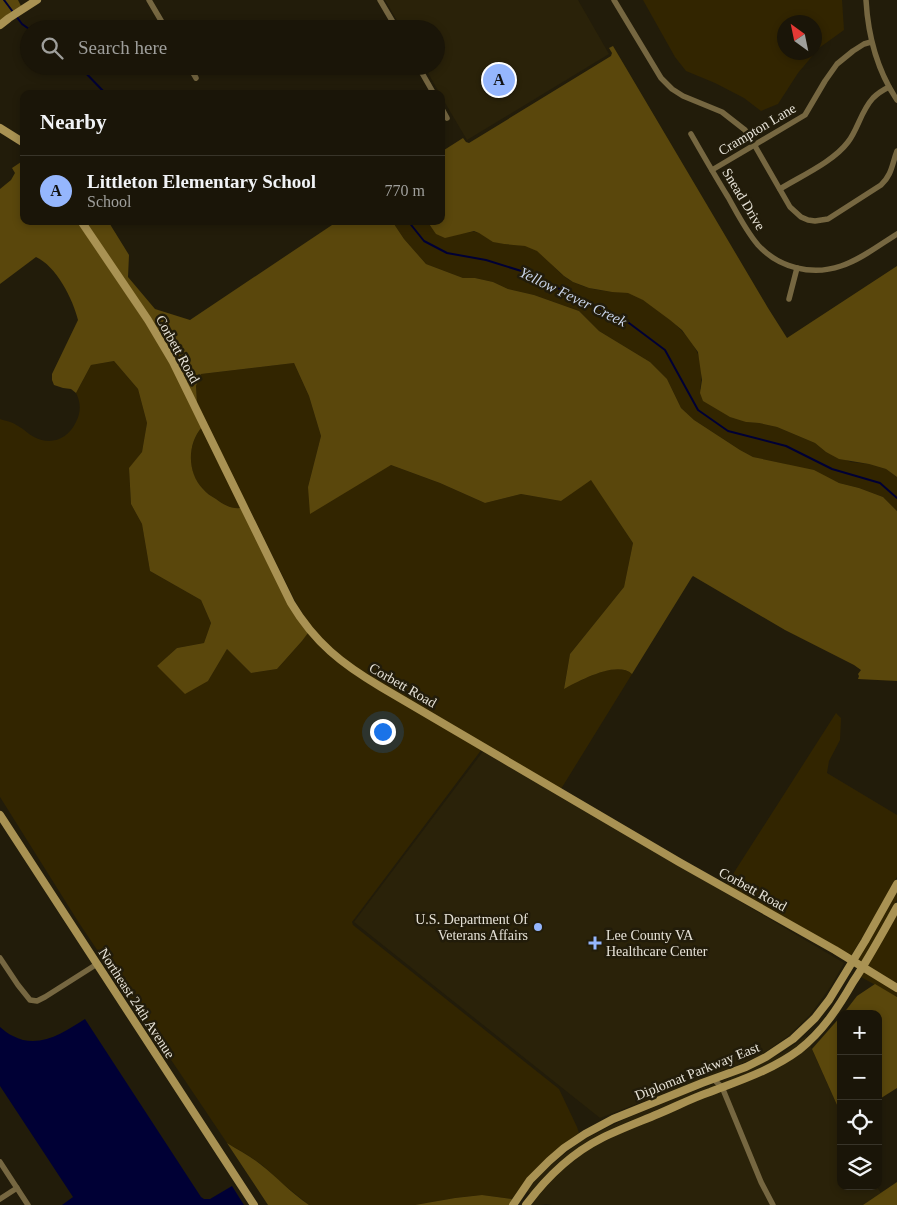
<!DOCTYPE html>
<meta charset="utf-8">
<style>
:root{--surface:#1a1508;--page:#231e12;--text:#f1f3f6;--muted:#9f9f9c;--line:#383429;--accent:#95b6fd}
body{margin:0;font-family:"Times New Roman",serif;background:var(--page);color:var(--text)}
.controls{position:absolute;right:15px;bottom:15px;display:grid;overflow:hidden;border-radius:10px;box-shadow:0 2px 8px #0003}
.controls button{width:45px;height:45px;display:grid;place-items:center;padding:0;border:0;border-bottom:1px solid var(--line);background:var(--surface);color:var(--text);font:25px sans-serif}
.compass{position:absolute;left:777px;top:15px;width:45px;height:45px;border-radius:50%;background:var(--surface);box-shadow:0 2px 8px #0003;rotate:327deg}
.you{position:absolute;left:382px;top:731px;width:18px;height:18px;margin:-12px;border:4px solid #fff;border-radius:50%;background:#1a73e8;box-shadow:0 0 0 8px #1a73e833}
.badge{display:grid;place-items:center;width:32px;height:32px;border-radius:50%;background:var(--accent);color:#111;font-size:16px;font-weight:700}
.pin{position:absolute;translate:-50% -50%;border:2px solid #fff;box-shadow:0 1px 5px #0006}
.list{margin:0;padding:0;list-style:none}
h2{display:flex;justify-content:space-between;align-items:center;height:65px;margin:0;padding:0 20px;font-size:21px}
h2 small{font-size:16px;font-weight:400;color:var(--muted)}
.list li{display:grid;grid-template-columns:32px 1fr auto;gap:15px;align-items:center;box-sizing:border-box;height:70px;padding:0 20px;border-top:1px solid var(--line)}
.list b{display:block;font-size:19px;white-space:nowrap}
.list p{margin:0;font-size:16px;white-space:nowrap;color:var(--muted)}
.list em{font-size:16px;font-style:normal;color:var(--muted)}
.icon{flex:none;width:28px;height:28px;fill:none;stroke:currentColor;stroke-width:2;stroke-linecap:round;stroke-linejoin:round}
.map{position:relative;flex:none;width:897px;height:1205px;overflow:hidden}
.search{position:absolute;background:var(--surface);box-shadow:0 2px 8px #0003;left:20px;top:20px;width:425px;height:55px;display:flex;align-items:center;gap:12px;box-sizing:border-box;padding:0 18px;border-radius:28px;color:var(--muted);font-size:19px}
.panel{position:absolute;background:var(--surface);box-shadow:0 2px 8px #0003;left:20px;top:90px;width:425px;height:135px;border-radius:10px}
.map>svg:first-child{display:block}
.built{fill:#2a2209}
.green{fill:#322500;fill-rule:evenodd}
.forest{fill:#5a470c}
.water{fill:#000035}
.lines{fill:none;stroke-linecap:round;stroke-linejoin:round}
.stream{stroke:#000035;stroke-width:2}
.street{stroke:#766741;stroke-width:5.5}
.secondary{stroke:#a99253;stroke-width:8}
.poi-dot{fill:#95b6fd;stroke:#221c0a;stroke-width:2}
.labels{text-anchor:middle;stroke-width:5;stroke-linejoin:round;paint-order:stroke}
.street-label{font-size:14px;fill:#e7e3d8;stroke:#221c0a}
.poi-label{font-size:14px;fill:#e7e3d8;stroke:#221c0a;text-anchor:end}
.water-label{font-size:15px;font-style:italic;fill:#cad5ea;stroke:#221c0a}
</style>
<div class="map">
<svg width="897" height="1205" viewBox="0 0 897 1205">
<rect width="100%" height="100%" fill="#221c0a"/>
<!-- built -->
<g class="built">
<path d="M385,0H578L609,54L467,140L441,96V94H440L424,66H436V29H402Z"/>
<path d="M484,750L844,963L831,986L810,1015L788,1036L761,1055L733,1067L600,1118L354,922Z"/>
<path d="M806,1036L807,1039L795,1049L780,1059L763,1068L602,1134L530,1194L527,1191L537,1178L546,1169L581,1141L625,1119L685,1094L717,1083L719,1082L757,1066L786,1051Z"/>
<path d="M810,1045L841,1114V1186H876L881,1193L863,1205H552L546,1204L541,1205H530L553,1179L568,1165L585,1152L604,1140L706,1096L766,1074L783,1065Z"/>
</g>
<!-- green -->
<g class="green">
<path d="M643,0H842L844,30L819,48L798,73L778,104L761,111L744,98L715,83L686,71L675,57ZM784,22H814V52H784Z"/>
<path d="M392,221H427L431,227C441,229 451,232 461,233C466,234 471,231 475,232C483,233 489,241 499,243C512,246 525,243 536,250C550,259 558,275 573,282C585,288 601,291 614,292C619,292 625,292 629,293C650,300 688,331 697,352C702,362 702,379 700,389L746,422L759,423L777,427L815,443L826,452L851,462L869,464L886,469L897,477V511L883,497L859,488L839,483L828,478L785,464L753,457L740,450L694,420L681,408L667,379L650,362L599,331L579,311L534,295L508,289L493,282L475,278H463L426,264L404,239Z"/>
<path d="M114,361L138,389L147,423L142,452L129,469L131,504L142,524L150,571L201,600L211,623L204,643L177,648L157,667L208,681L227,649L251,673L277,669L302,641L308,633L323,650L338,662L482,749L352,922L353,925L559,1089L577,1127L579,1133C553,1150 529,1174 512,1199L482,1195L455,1198L415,1205H309L284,1185L262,1165L249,1156L227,1143L79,923L0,797V419C6,421 13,422 18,426C24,429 28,434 34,437C51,446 68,439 76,422C81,412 81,403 76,393L91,365Z"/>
<path d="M294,363L309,396L321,436L308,487L391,465L440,483L485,503L521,494L561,501L591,479L633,543L624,587L570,654L564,688C580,682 616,659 632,674L561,789L359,670L327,645L308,622L296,603L248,506L247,507L197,403L196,386L201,374Z"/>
<path d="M202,427L241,508C231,509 224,505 216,499C211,496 206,493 203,489C187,473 187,444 202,427Z"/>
<path d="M836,713L841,718L840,740L829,761L827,773L897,815V877L886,898L851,956L726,885Z"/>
<path d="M897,891V900L861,963L857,960Z"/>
<path d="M897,914V984L867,966Z"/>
<path d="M864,971L897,991V997L861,977Z"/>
</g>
<!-- forest -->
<g class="forest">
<path d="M0,0H18L21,6L0,21Z"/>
<path d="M613,46L768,308L787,338L897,266V477L886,469L869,464L839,459L826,452L815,443L777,427L759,423L746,422L730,417L703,401L700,393L702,380L698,352L682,330L670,320L643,300L628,293L612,292L589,288L573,282L564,276L537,251L525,246L504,244L493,242L479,233L474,231L445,238L436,234L427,221H441V152L463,138L466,142L469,143L611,56L612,53L609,48Z"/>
<path d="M24,160V221H77L145,322L170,363L202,427C187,444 187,473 203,489C206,493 211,496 216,499C224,505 231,509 241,508L308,633L302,641L277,669L251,673L227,649L208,681L185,694L157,666L177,648L204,643L211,623L201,600L150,571L142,524L131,504L129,468L142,452L147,423L138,389L114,361L91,365L76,393L71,389L63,388L54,385L52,380V374L78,320C73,299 56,266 36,257L0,284V189L11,180L15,173L12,168Z"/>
<path d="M84,221H108L129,255L128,277L155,309L190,320L338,221H392L404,239L426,264L463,278H475L493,282L508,289L534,295L579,311L599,331L650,362L667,379L681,408L694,420L740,450L753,457L814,470L839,483L859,488L883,497L897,511V681L858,679L859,676L858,674L861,670L854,665L785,630L693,576L692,577L632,674C617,660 579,681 564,689L570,654L624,587L633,543L591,480L561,501L521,494L485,503L440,483L391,465L310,514L308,487L321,436L309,396L294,363L201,374L196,386L197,403Z"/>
<path d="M875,984L897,997V1088L878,1100V1014H843L857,996Z"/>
<path d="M841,1016V1114L812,1049Z"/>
<path d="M227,1143C238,1150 250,1156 260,1164C277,1177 291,1193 309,1205H268Z"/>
<path d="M897,1182V1205H863Z"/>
<path d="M482,1195L512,1199L509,1205H415L455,1198Z"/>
</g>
<!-- water -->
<path class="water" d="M85,1019L201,1197L204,1199H210L232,1186L244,1205H62L73,1197L0,1086V1027C4,1030 8,1034 13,1036C39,1050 64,1032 85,1019Z"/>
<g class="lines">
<!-- stream -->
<g class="stream">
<path d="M4,0L13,12"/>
<path d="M16,16L22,24L29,29"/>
<path d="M79,66L106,94"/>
<path d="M408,221L424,241L447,253L486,260L531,274L575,297L625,320L665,350L698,410L728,431L786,446L832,469L880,483L897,498"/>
</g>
<!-- street -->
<g class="street">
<path d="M149,0L166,29"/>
<path d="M380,0L397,29"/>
<path d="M614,0L661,78L672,89L683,96L722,112L745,130L755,146L790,207L801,217L808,220L815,221L828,219L881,185C892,175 892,164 897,151"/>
<path d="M866,0C868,35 877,70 897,100"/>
<path d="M189,66L196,78"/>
<path d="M418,66L434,94"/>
<path d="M441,107L447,118"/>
<path d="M691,134C703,155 715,176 728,197C737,213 746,231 758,245C779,268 812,276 841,266C862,259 879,245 897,234"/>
<path d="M712,170L805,115L825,81L837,64L853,51L864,44L871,42"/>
<path d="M780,189C801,176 833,162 848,142C858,129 861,111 873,98C878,93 883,90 889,87"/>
<path d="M789,299L797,268"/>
<path d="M0,958L18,985L30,1000L37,1001L45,997L97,964"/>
<path d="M713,1079L722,1087L761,1182L773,1205"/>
<path d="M0,1162L28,1205"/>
<path d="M0,1199L17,1188"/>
</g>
<!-- secondary -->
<g class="secondary">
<path d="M0,25L9,18L37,0"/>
<path d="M0,128L24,143"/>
<path d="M81,221L148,320L173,362L291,603C315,643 342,664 381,687L679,862L835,950L897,988"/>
<path d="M0,815L254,1205"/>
<path d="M513,1205L530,1180L549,1161L564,1148L585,1134L613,1119L702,1083L746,1067L766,1057L793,1039L815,1018L829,1000L865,941L897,884"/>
<path d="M526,1205C546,1178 572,1153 602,1138C620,1129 639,1122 658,1114C675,1107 692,1098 710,1092C741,1080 772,1070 799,1050C823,1031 838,1008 853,982C869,958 883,932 897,907"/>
</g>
</g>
<!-- markers -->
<g class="poi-dot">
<circle cx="538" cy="927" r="5"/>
<path d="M592.5 935.5h5v5h5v5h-5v5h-5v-5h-5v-5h5z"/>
</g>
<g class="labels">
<!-- street labels -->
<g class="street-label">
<text transform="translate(757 129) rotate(-31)" y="5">Crampton Lane</text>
<text transform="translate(744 199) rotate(59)" y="5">Snead Drive</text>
<text transform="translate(178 349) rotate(61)" y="5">Corbett Road</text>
<text transform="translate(403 685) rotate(30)" y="5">Corbett Road</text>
<text transform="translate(753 889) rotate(29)" y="5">Corbett Road</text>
<text transform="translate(137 1003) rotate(57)" y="5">Northeast 24th Avenue</text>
<text transform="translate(697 1071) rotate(-22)" y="5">Diplomat Parkway East</text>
</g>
<!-- poi labels -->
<g class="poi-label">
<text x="528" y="924">U.S. Department Of<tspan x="528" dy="16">Veterans Affairs</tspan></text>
<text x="606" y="940" text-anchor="start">Lee County VA<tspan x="606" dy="16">Healthcare Center</tspan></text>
</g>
<!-- water labels -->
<g class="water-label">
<text transform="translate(573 297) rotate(26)" y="5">Yellow Fever Creek</text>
</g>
</g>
</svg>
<div class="controls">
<button>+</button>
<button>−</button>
<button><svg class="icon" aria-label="locate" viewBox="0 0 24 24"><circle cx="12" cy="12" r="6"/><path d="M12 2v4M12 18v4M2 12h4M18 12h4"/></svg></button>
<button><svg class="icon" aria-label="layers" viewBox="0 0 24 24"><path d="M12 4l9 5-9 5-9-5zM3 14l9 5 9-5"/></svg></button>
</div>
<svg class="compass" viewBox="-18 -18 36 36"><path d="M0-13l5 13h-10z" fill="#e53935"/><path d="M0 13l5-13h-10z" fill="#9f9f9c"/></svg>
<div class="you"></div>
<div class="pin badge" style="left:499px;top:80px">A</div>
<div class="search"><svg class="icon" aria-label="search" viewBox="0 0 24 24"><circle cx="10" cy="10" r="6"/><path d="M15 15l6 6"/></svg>Search here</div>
<section class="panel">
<h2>Nearby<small></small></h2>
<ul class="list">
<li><span class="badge">A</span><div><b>Littleton Elementary School</b><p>School</p></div><em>770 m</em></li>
</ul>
</section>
</div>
